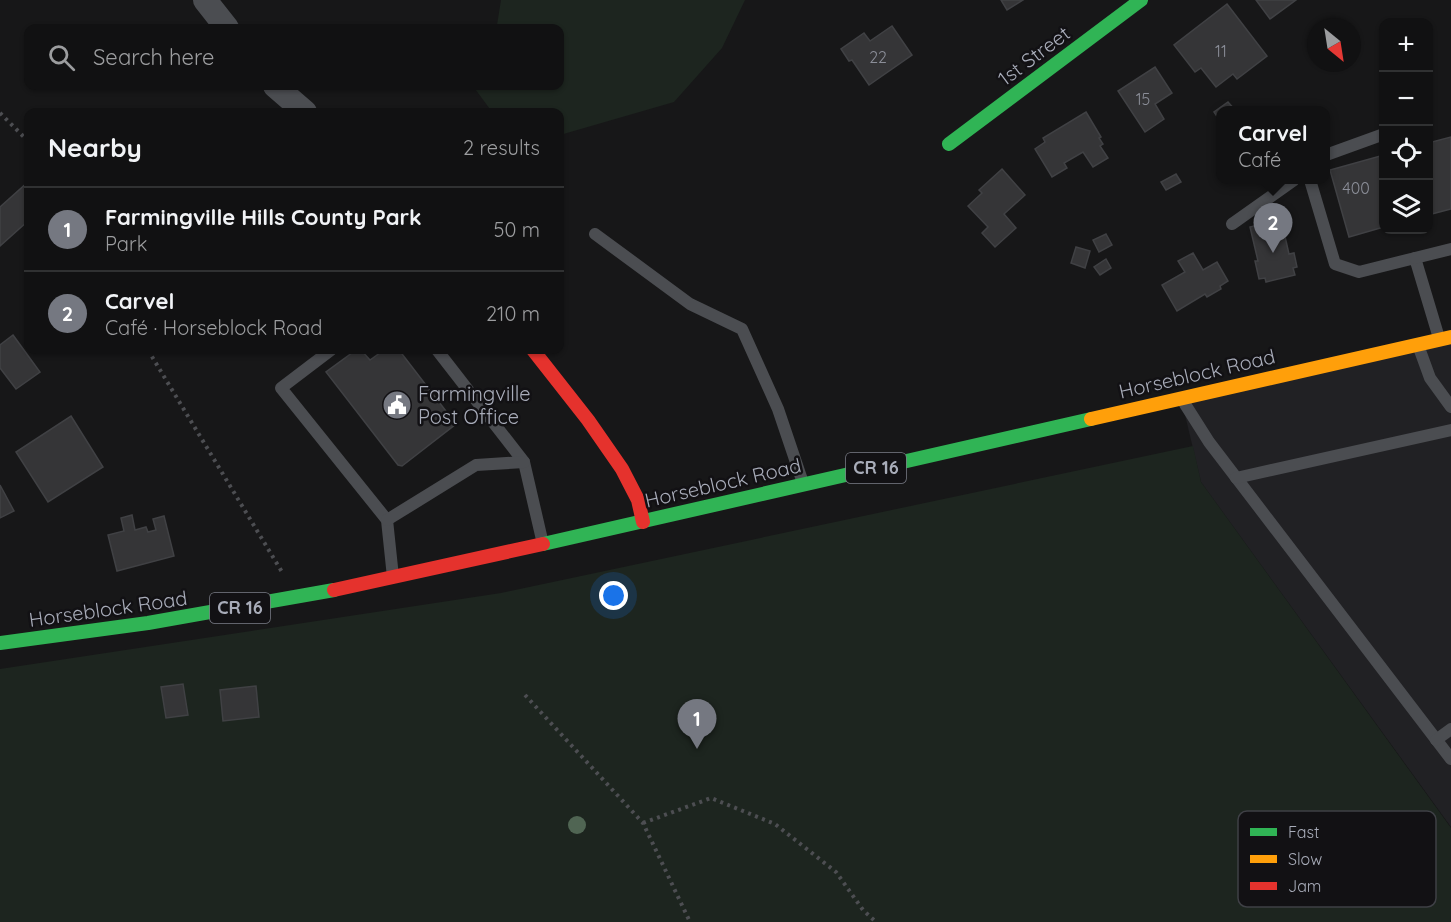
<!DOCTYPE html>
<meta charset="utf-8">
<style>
:root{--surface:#111112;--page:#1e1f20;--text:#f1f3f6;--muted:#9c9d9f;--line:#303132;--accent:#757881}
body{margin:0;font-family:Quicksand,sans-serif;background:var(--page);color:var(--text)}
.controls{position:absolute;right:18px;top:18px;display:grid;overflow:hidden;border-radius:12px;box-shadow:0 2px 4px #0004}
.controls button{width:54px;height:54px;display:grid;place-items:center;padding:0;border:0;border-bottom:2px solid var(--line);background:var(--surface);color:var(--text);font:30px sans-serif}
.compass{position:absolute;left:1307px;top:18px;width:54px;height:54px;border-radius:50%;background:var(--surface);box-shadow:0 2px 4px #0004;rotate:150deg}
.you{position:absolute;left:614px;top:596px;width:21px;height:21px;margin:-15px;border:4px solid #fff;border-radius:50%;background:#1a73e8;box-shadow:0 0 0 9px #1a73e833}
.badge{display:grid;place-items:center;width:39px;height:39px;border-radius:50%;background:var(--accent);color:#fff;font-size:20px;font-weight:700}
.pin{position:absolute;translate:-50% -50px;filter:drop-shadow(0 2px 3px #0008)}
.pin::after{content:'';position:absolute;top:32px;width:21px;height:18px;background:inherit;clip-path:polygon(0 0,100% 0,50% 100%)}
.popup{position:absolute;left:1216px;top:106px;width:114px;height:78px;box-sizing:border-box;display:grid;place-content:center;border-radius:12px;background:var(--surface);filter:drop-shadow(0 2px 4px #0005);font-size:20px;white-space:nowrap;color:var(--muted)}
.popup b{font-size:22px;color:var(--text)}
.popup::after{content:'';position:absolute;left:50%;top:100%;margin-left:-12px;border:12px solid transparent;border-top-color:var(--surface)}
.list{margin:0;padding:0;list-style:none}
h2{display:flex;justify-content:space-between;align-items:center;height:78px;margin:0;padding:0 24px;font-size:26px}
h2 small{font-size:20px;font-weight:400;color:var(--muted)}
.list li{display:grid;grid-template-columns:39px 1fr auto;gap:18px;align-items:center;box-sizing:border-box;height:84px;padding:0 24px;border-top:2px solid var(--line)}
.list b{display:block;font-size:22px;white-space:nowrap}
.list p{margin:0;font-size:20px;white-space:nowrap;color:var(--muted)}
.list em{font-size:20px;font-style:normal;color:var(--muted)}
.icon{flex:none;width:33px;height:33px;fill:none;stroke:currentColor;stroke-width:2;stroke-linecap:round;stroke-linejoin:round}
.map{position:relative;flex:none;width:1451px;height:922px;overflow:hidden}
.search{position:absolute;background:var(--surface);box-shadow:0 2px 4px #0004;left:24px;top:24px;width:540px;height:66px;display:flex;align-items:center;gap:15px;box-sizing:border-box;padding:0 21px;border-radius:12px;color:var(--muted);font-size:22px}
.panel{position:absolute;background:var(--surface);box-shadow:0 2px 4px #0004;left:24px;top:108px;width:540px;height:246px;border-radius:12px}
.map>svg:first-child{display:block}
.built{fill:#212124}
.green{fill:#1d251f}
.building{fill:#353537;stroke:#404144;stroke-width:1.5}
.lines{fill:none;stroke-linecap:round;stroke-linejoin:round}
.path{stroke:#4d4e52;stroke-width:4;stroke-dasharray:3 4.5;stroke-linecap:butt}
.lane{stroke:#4b4d51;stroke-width:12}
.street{stroke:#4b4d51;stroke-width:24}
.fast{stroke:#30b455;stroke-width:14}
.slow{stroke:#ff9f0a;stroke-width:14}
.jam{stroke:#e5322d;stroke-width:14}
.tree{fill:#506553}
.labels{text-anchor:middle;stroke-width:5;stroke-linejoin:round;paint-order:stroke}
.number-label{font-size:16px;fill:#8b8e98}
.shield{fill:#121114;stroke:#7b7e88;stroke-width:1.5}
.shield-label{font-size:18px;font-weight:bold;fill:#a8acb9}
.street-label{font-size:20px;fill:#a8acb9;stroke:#121114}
.poi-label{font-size:20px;fill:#a8acb9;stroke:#121114;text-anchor:start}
.key{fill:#121114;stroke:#3f4046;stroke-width:1.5}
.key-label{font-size:16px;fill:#a8acb9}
</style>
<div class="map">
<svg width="1451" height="922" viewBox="0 0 1451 922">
<rect width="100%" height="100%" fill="#171718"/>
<!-- built -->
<path class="built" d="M1451,337V827L1201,482L1181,398Z"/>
<!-- green -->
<g class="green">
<path d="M501,0H745L722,48L674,102L560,135V112H492L473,86H560V28H484L497,25Z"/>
<path d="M1193,446L1201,482L1451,828V922H0V669L501,593Z"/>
</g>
<!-- building -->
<g class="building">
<path d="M1001,0H1023L1007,10Z"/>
<path d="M1256,0H1296L1270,19Z"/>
<path d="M1227,4L1267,56L1237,79L1233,74L1216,87L1201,68L1195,72L1174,45Z"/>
<path d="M892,26L912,55L869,85L852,60L849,61L841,49L864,33L870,41Z"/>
<path d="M1155,67L1172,93L1155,104L1164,119L1145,132L1118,91Z"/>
<path d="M1228,102L1235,110H1220V121L1214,112Z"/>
<path d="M1086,112L1101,137L1099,138L1103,144L1100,146L1108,158L1093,167L1083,152L1064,163L1067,168L1052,177L1035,149L1045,142L1043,138Z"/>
<path d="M1451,137V209L1428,215V143Z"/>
<path d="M1384,155V227L1349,237L1330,170Z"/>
<path d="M1002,169L1025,195L1004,214L1016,228L995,247L982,233L988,227L968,206L982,193L979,190Z"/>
<path d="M1176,174L1181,182L1166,190L1161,182Z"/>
<path d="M28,182V221L0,246V207Z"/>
<path d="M1281,219L1289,254L1294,253L1297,267L1293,268L1295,275L1266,282L1265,278L1259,279L1255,261H1258L1250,227Z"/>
<path d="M1106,234L1112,245L1099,252L1093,240Z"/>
<path d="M1076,247L1090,251L1085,268L1071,263Z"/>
<path d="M1193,253L1203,270L1217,262L1228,281L1220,286L1221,289L1207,297L1205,294L1177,311L1162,285L1185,272L1178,261Z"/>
<path d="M1106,259L1111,268L1100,275L1094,267Z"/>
<path d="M13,335L40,372L16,389L0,368V345Z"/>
<path d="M356,350H361L370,360L384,350H399L456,424L402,466L398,465L326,372Z"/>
<path d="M71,416L103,467L48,502L16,452Z"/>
<path d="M0,485L14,511L0,518Z"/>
<path d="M132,515L135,530L146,527L148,532L156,530L153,519L164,516L174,556L117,571L108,535L124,531L121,518Z"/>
<path d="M183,684L188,715L166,718L161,687Z"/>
<path d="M256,686L259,717L223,721L220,690Z"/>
</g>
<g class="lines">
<!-- path -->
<g class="path">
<path d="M0,113L28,141"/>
<path d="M148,350L282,572"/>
<path d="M525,695L643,823L690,922"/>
<path d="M643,823L711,798L775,824L836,872L863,910L876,922"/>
</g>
<!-- lane -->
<g class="lane">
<path d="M1326,155L1384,134"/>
<path d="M1310,180L1335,264L1359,272L1415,258L1439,338"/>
<path d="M1232,224L1294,180"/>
<path d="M595,234L690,304L742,329L778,409L803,483"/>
<path d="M1415,258L1451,249"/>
<path d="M1418,345L1430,378L1451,407"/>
<path d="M331,350L281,388L387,520L393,577"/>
<path d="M437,350L524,462L543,544"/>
<path d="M1183,401L1209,442L1451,759"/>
<path d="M1236,478L1451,430"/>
<path d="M387,520L476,465L524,462"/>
<path d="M1436,740L1451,729"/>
</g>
<!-- street -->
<g class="street">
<path d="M205,0L227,28"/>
<path d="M275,86L305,112"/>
</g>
<!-- fast -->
<g class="fast">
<path d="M949,144L1141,0"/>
<path d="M543,544L1091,419"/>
<path d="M0,643L148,623L334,590"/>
</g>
<!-- slow -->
<path class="slow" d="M1091,419L1451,337"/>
<!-- jam -->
<g class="jam">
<path d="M533,350L588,420L622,469L638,500L643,522"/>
<path d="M334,590L543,544"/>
</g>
</g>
<!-- trees -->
<circle class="tree" cx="577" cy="825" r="9"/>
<!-- icons -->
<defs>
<g id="civic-disc" transform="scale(1.5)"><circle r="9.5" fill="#757881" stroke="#121114"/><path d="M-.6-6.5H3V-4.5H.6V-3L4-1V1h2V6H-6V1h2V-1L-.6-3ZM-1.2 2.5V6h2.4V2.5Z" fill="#fff"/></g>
</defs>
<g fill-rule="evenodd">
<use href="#civic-disc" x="397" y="405"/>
</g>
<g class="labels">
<!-- number labels -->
<g class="number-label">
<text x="1221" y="57">11</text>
<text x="878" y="63">22</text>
<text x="1143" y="105">15</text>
<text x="1356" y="194">400</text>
</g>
<!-- shield labels -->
<g class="shield">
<rect x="846" y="453" width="60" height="30" rx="4.5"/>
<rect x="210" y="593" width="60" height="30" rx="4.5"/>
</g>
<g class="shield-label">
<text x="876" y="474">CR 16</text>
<text x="240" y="614">CR 16</text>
</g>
<!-- street labels -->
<g class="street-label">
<text transform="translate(1034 56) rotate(-37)" y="7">1st Street</text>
<text transform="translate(1197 374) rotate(-13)" y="7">Horseblock Road</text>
<text transform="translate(723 483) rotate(-13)" y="7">Horseblock Road</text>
<text transform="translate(108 609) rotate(-8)" y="7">Horseblock Road</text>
</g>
<!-- poi labels -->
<g class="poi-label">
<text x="418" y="401">Farmingville<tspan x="418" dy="23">Post Office</tspan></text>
</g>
</g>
<!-- legend -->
<rect x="1238" y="811" width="198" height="96" rx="9" class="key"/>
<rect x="1250" y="828" width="27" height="8" fill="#30b455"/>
<rect x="1250" y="855" width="27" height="8" fill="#ff9f0a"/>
<rect x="1250" y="882" width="27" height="8" fill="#e5322d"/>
<g class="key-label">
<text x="1288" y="838">Fast</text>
<text x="1288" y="865">Slow</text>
<text x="1288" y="892">Jam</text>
</g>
</svg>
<div class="controls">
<button>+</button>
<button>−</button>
<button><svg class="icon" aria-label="locate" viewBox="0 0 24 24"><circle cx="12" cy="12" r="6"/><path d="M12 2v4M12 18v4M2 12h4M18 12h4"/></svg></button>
<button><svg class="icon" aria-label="layers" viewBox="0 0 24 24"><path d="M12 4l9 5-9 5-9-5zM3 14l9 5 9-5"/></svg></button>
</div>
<svg class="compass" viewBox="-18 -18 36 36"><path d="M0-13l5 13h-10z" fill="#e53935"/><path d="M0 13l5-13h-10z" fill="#9c9d9f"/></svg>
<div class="you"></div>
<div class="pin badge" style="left:697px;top:749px">1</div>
<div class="pin badge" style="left:1273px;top:253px">2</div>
<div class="popup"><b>Carvel</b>Café</div>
<div class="search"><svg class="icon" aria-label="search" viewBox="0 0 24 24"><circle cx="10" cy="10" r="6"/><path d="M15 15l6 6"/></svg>Search here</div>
<section class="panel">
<h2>Nearby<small>2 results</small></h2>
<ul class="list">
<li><span class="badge">1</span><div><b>Farmingville Hills County Park</b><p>Park</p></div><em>50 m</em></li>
<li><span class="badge">2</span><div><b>Carvel</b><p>Café · Horseblock Road</p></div><em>210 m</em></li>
</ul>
</section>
</div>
